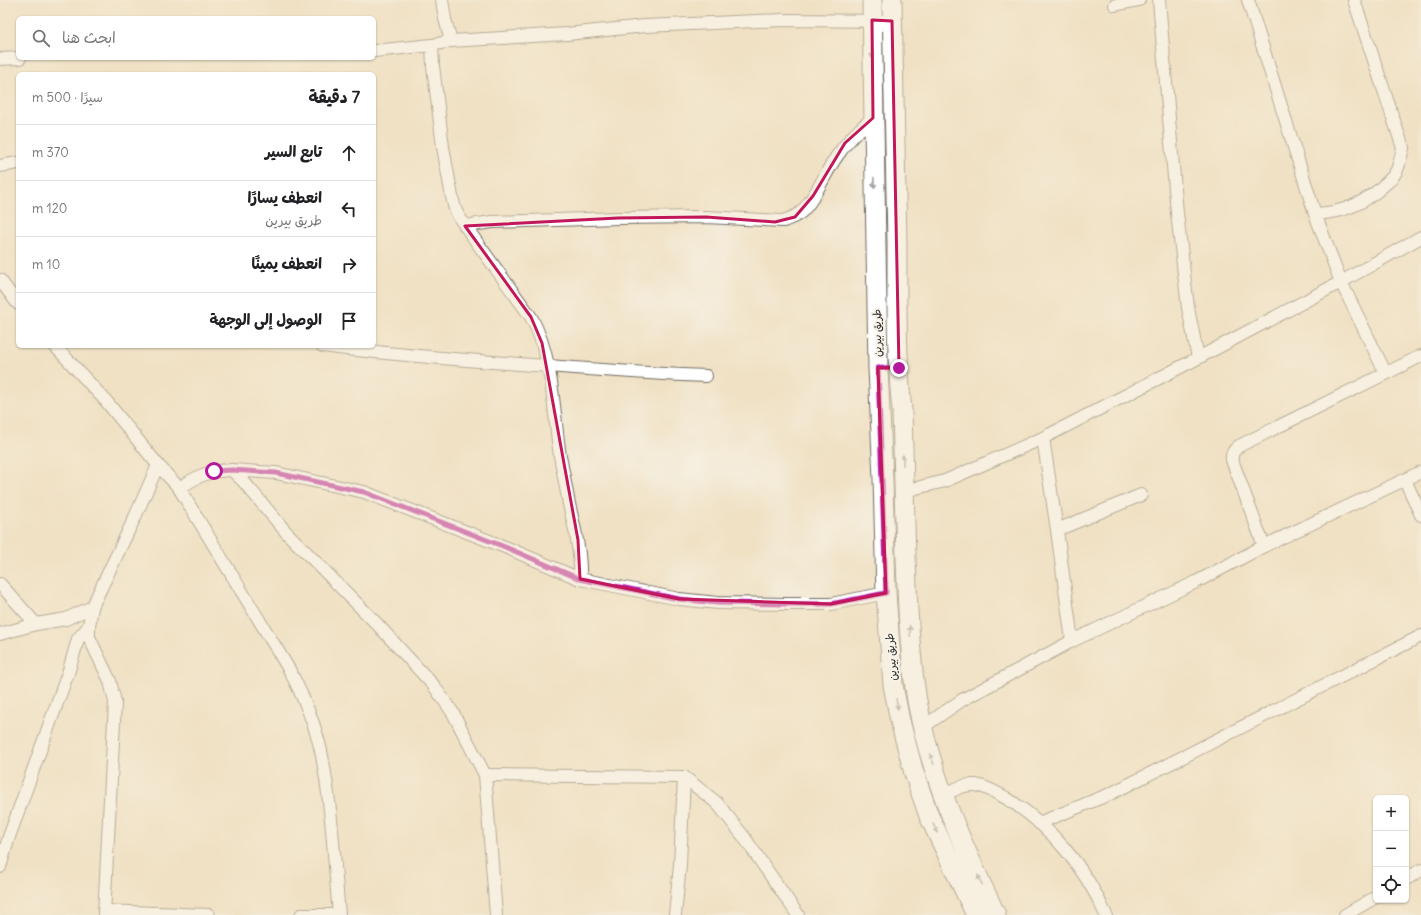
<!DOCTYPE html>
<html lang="ar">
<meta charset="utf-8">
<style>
:root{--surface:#fff;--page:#f2f2f2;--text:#202124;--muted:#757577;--line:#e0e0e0}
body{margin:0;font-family:Delius,"Playpen Sans Arabic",sans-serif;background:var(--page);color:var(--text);direction:rtl}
.controls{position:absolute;right:12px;bottom:12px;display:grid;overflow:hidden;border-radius:6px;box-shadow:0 1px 3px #0004}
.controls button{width:36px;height:36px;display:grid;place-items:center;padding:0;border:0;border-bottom:1px solid var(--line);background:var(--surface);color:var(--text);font:20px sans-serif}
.stop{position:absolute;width:12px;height:12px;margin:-9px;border:3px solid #b5179e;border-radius:50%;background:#fff}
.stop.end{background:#b5179e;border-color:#fff;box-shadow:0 1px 4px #0008}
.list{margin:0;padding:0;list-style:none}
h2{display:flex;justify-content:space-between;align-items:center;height:52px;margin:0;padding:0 16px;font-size:17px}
h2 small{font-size:13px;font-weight:400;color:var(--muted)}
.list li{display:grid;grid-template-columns:26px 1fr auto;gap:12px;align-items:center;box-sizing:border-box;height:56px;padding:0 16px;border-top:1px solid var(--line)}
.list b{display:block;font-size:15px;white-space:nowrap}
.list p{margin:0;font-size:13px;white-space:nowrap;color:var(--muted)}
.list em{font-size:13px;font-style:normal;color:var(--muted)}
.icon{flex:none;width:22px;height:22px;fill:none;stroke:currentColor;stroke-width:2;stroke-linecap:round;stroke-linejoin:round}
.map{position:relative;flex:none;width:1421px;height:915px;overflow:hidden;direction:ltr}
.search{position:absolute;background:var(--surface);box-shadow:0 1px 3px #0004;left:16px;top:16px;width:360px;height:44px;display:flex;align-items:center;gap:10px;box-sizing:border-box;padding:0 14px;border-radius:6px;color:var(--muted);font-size:15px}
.panel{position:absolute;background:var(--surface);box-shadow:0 1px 3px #0004;left:16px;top:72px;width:360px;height:276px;border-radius:6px;direction:rtl}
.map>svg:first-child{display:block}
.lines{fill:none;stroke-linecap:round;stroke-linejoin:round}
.minor-casing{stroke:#706b61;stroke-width:14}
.primary-casing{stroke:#706b61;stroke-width:21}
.minor{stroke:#fff;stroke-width:12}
.primary{stroke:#fff;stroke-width:19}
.oneway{fill:#a0a0a0}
.route{stroke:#b5179e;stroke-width:5}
.marked{fill:none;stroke:#c2185b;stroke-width:3;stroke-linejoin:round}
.labels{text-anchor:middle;stroke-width:4;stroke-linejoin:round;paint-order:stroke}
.street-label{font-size:11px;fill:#2b2b2b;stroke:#f7f3e8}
</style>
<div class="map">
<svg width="1421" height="915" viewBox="0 0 1421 915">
<rect width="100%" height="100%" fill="#f7f3e8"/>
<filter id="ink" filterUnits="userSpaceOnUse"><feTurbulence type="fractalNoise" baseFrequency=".025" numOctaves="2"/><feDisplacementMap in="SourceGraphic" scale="8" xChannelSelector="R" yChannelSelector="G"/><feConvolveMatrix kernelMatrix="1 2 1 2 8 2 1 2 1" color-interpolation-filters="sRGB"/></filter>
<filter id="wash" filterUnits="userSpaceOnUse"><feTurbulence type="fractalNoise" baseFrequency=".012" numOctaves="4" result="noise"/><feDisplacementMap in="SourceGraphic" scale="16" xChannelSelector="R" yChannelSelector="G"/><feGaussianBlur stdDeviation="0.9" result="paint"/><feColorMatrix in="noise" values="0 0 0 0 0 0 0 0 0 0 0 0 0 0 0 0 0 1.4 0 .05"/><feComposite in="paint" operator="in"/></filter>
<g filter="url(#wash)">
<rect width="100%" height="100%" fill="#f0e1c4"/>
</g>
<g filter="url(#ink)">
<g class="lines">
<!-- minor casing -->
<g class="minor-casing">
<g id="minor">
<path d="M442,0L445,19L451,41"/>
<path d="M1159,0L1177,213L1188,308L1198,358"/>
<path d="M1248,0L1315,214L1341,282L1386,374"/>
<path d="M1115,5L1139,0"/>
<path d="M432,45L433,66L443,147L452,197L455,209L459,217L473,237L531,317C554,359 553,411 560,456C563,472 566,488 569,504C575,529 581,553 580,579"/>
<path d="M374,51L432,45L451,41L567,34L645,26L783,20L892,21"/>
<path d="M0,59L20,58"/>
<path d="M0,166L18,163"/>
<path d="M1315,214C1340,213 1364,204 1383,186C1388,182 1394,176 1397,170C1400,163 1401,155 1403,148L1354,0"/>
<path d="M465,226L492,222L618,218L706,217L783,221C789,219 795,217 800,213C813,203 826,171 837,156C847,141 859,129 873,118"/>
<path d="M0,280L18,304"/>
<path d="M55,346L106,401L158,465L179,488L290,671C303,696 315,724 321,751C332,805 334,860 339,915"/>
<path d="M322,346C392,355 463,360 533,365C591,369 648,374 706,376"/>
<path d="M1043,438L1057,530L1072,641"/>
<path d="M232,470L276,473L364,492L505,547L580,579L679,599L718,603L786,604H831L886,593"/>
<path d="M1405,480L1421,515"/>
<path d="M179,488C200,475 207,471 232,470L244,482L286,532L377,624L434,686L453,713L485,775L496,915"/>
<path d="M904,491L945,481L1043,438L1198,358L1341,282L1421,237"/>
<path d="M1057,530L1141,495"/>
<path d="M1264,546L1232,460C1231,453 1234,450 1239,446L1421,356"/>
<path d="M0,584L36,624"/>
<path d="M92,607L89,626V637L110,681L115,702L104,915"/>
<path d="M0,634L36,624L66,619L92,607L135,517L158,465"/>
<path d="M923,727L962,700L1072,641L1196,582L1264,546L1421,472"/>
<path d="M485,775L684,777L717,803L744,837L798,915"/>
<path d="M943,796C954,790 962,784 975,785C985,786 997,793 1006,798C1050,825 1085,867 1106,915"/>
<path d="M1039,823L1110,794L1421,636"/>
<path d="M0,867L9,837L69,670L78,639L89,626"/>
<path d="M1406,879L1421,870"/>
<path d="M104,911L209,915"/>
<path d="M301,915H339"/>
<path d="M675,915L680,865L684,777"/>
<path d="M1345,915L1376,897"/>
</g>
</g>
<!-- primary casing -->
<g class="primary-casing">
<g id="primary">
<path d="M872,0L878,368L883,479L886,593L893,685L900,721L914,773L929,816L976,915"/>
<path d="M892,0C893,81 896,162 897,243C897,299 896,355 902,410C904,477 905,543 908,610C910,641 912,676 918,706C932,780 964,848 996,915"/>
</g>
</g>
<!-- minor -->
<use href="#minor" class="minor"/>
<!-- primary -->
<use href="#primary" class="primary"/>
</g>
<!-- one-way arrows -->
<defs><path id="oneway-solid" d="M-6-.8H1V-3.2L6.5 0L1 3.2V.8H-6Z"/></defs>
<g class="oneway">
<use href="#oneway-solid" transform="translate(872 53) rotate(90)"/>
<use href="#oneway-solid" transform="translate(874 183) rotate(89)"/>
<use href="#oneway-solid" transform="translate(903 460) rotate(-91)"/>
<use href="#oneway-solid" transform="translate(910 631) rotate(-94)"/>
<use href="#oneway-solid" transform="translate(897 704) rotate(80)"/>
<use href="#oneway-solid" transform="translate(932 759) rotate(-108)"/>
<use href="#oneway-solid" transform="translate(935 828) rotate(65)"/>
<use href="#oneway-solid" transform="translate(980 880) rotate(-115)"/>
</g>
</g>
<g class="lines" filter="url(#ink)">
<!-- route -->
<path class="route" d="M214,471L232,470L276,473L364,492L505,547L580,579L679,599L718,603L786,604H831L886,593L878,368H899"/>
</g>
<!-- marked area -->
<path d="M0 0H1421V915H0ZM872,20L892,21L899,368H878L886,593L831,604L679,599L580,579L578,540L542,343L531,317L465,226L618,218L706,217L775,222L795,217L813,196L845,143L873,118Z" fill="#f0e1c4" fill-opacity=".55" fill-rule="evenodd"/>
<path class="marked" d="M872,20L892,21L899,368H878L886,593L831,604L679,599L580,579L578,540L542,343L531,317L465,226L618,218L706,217L775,222L795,217L813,196L845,143L873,118Z"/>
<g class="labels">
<!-- street labels -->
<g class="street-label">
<text transform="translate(877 333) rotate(-91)" y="4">طريق بيرين</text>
<text transform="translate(891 657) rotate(-95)" y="4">طريق بيرين</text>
</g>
</g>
</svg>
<div class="controls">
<button>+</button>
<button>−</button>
<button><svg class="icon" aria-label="locate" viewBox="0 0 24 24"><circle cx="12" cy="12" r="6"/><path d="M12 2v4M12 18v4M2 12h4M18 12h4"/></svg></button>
</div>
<div class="stop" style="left:214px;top:471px"></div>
<div class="stop end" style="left:899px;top:368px"></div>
<div class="search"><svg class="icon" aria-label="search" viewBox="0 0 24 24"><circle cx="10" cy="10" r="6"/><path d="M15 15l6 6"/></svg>ابحث هنا</div>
<section class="panel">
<h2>7 دقيقة<small>سيرًا · 500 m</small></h2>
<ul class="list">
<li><svg class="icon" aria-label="ahead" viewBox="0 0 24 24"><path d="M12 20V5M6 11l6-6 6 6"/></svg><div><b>تابع السير</b></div><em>370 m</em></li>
<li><svg class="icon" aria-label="left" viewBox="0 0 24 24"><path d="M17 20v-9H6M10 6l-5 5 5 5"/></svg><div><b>انعطف يسارًا</b><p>طريق بيرين</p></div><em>120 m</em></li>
<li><svg class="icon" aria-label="right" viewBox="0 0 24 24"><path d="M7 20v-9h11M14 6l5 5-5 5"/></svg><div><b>انعطف يمينًا</b></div><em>10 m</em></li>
<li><svg class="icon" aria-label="arrive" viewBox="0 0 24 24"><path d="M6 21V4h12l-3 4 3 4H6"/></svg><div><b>الوصول إلى الوجهة</b></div></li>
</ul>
</section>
</div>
